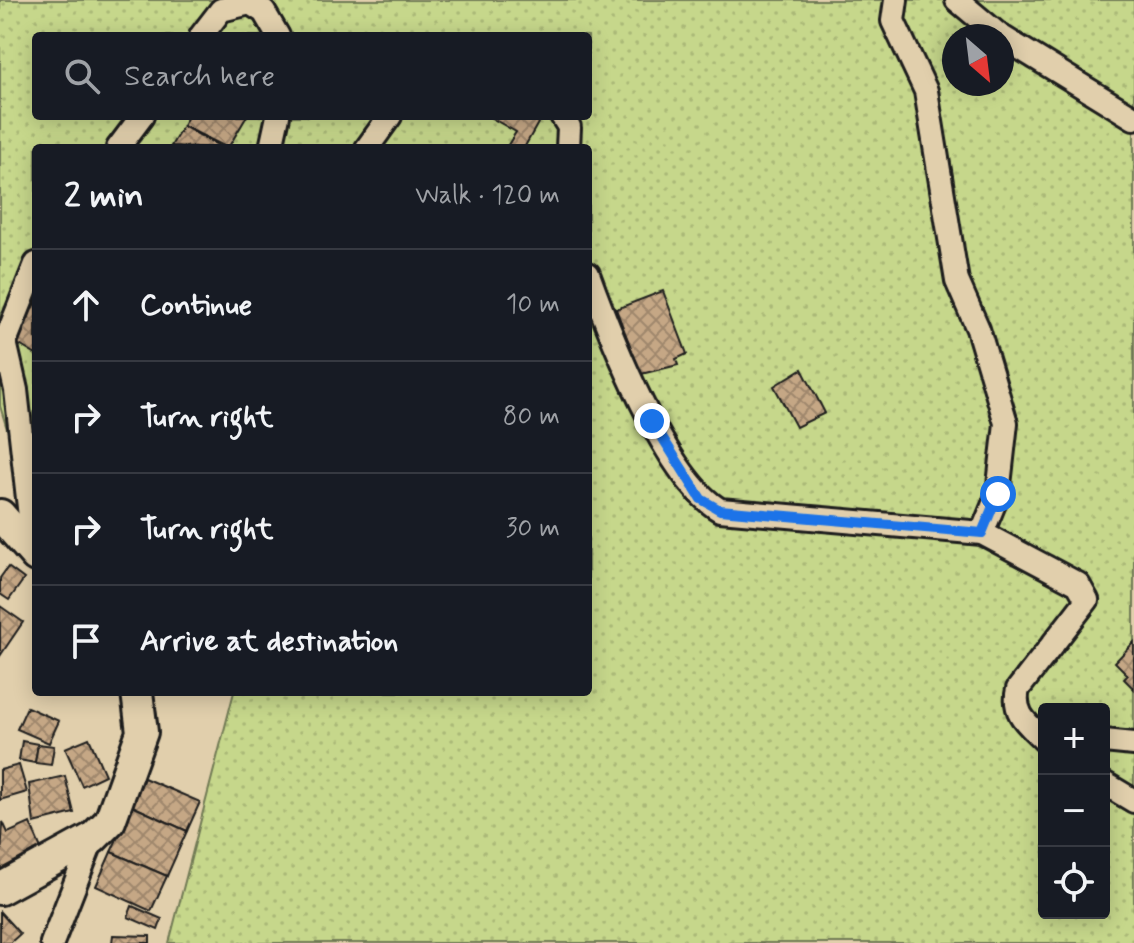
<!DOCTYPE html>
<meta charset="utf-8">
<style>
:root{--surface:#171b24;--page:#20242c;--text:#f1f3f6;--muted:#9ea1a6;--line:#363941}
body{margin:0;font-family:Mynerve,sans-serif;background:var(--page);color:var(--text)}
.controls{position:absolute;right:24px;bottom:24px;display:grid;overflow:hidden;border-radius:8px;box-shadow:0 4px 20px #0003}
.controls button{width:72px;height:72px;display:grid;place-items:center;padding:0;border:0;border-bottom:2px solid var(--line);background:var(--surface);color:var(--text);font:40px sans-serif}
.compass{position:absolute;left:942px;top:24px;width:72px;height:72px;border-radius:50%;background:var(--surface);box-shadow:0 4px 20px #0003;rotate:152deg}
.stop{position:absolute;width:24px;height:24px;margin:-18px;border:6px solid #1a73e8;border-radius:50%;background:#fff}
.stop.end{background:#1a73e8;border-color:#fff;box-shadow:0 2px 8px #0008}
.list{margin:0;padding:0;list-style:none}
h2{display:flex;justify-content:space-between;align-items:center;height:104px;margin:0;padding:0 32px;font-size:34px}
h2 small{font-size:26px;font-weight:400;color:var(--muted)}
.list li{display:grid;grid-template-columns:52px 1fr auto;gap:24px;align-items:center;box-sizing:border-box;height:112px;padding:0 32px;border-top:2px solid var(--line)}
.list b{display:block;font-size:30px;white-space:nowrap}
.list em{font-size:26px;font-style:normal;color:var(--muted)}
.icon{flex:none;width:44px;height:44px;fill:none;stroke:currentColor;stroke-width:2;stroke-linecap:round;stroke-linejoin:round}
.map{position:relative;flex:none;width:1134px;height:943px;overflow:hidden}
.search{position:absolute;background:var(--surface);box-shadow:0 4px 20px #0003;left:32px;top:32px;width:560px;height:88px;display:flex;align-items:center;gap:20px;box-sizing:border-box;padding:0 28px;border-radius:8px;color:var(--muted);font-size:30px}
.panel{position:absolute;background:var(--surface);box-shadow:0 4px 20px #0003;left:32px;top:144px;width:560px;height:552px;border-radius:8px}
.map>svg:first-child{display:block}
.grass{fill:url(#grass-dots);stroke:#717a54;stroke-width:2;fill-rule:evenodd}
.building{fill:url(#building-cross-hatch);stroke:#1c1c1c;stroke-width:2}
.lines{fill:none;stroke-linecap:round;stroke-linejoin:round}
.street-casing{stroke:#1c1c1c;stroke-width:28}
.secondary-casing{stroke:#1c1c1c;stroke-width:36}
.street{stroke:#e1cfac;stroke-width:22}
.secondary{stroke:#e1cfac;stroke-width:30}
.route{stroke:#1a73e8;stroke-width:10}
</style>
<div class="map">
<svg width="1134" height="943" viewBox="0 0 1134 943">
<defs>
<pattern id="grass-dots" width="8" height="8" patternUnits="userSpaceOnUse" patternTransform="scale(2)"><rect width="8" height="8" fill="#c6d78b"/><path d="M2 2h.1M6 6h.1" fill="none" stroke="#aab877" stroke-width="1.8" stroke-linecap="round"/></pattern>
<pattern id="building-cross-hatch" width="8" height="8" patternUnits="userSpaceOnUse" patternTransform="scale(2)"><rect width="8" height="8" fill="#c5a785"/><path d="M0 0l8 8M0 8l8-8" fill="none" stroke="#9f876c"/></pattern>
</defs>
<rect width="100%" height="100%" fill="#e1cfac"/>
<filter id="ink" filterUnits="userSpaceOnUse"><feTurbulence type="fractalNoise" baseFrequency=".0125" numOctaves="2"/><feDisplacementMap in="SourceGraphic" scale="16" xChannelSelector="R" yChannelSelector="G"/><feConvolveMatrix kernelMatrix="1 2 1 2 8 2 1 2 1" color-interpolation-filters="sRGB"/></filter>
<g filter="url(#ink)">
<!-- grass -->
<path class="grass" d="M0,0H1134V943H169L234,692H588V148H36V432L7,429L0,406ZM36,36H588V116H36ZM954,36H1002V84H954ZM1044,709H1104V913H1044Z"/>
<!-- building -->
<g class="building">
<path d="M188,116H247L228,148L183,126Z"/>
<path d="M488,116H542L524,148H506L516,132Z"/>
<path d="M183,126L223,148L171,146Z"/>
<path d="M663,291L687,354L676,359L678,365L641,374L616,309Z"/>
<path d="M36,301V355L13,341Z"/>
<path d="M802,369L825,413L796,427L774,386Z"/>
<path d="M8,567L24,579L9,600L0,594V578Z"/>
<path d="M0,606L23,622L0,656Z"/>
<path d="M1134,642V689L1124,679L1128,675L1115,662Z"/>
<path d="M27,707L59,721L49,743L17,729Z"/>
<path d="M89,738L105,775L82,786L65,748Z"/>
<path d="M22,741L38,744L35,763L19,760Z"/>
<path d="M38,744L54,746L51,765L35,763Z"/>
<path d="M19,765L27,792L0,800V770Z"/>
<path d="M65,776L74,813L34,823L29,784Z"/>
<path d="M144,778L200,802L187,831L132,806Z"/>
<path d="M132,806L187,831L167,876L111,852Z"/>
<path d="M3,822L8,833L30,823L43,853L0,872Z"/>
<path d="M111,852L167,876L151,911L96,886Z"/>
<path d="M132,906L162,919L158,930L128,917Z"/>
<path d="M0,912L20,934L10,943H0Z"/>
<path d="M113,935L150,936V943H112Z"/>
</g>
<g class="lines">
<!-- street casing -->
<g class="street-casing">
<g id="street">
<path d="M896,0L893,21L926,91L957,281L978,329L1006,423L998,494L982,533"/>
<path d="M957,0L1000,36"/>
<path d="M201,36L221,10L250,3L264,12L278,36"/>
<path d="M1002,37L1134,118"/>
<path d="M562,116L569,127L568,148"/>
<path d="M118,148L142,116"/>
<path d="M271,148L278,116"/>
<path d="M367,148L390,116"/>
<path d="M588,274C610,335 666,479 720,510L982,533L1078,584L1087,600L1018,689C1012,714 1028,724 1044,740"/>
<path d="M34,553L16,390L5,342L36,264"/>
<path d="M1104,741L1134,744"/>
<path d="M1104,783L1134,801"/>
<path d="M52,943L93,838"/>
</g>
</g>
<!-- secondary casing -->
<g class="secondary-casing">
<g id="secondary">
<path d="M0,515L36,556"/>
<path d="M0,889L93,838L110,821L142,732L137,692"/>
</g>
</g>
<!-- street -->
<use href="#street" class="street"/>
<!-- secondary -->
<use href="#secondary" class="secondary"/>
</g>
</g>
<g class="lines" filter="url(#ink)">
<!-- route -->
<path class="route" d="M652,421L701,499L720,510L982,533L998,494"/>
</g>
</svg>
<div class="controls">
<button>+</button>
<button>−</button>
<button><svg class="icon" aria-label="locate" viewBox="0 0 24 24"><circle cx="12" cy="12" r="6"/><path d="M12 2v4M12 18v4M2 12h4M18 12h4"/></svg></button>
</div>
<svg class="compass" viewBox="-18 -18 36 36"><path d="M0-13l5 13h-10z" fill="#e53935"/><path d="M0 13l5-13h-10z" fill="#9ea1a6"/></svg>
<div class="stop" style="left:998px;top:494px"></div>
<div class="stop end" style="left:652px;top:421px"></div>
<div class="search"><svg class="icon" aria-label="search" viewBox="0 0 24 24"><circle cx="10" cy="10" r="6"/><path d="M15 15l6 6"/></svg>Search here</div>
<section class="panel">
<h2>2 min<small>Walk · 120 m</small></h2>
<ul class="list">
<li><svg class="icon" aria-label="ahead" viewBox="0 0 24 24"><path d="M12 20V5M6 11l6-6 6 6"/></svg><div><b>Continue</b></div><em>10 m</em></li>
<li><svg class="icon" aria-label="right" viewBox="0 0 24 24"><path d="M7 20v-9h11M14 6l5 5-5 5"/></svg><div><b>Turn right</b></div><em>80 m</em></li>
<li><svg class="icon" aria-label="right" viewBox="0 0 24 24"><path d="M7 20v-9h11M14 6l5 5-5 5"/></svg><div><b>Turn right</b></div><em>30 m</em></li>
<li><svg class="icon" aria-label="arrive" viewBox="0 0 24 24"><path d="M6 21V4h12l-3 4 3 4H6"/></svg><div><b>Arrive at destination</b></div></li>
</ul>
</section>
</div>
